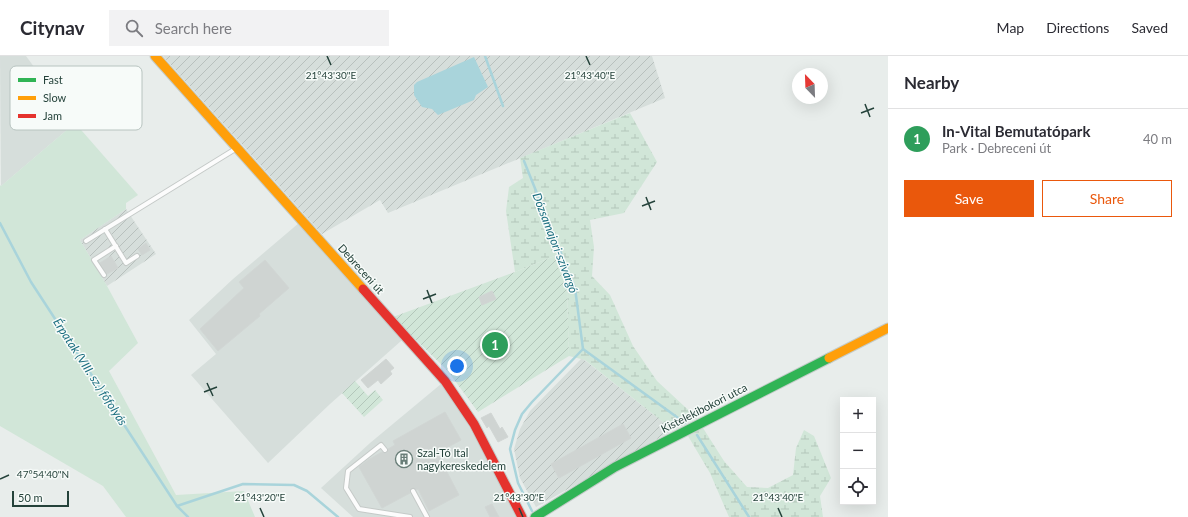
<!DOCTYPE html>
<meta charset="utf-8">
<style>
:root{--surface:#fff;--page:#f2f2f3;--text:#2b2b33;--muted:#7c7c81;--line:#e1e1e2;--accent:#ea580c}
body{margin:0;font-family:Lato,sans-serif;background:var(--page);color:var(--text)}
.controls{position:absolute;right:12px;bottom:12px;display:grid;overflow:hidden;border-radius:0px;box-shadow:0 4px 16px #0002}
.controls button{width:36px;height:36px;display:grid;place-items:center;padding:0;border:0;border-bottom:1px solid var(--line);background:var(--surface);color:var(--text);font:20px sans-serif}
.compass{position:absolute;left:792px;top:12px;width:36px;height:36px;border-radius:50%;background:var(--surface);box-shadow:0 4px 16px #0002;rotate:337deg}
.scale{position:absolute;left:12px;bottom:10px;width:57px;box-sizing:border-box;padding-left:4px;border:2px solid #24423a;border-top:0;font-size:11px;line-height:14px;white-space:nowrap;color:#24423a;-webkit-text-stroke:3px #f7fbf9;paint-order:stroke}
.you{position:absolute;left:457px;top:310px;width:14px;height:14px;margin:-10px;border:3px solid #fff;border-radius:50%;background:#1a73e8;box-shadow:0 0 0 6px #1a73e833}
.badge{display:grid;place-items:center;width:26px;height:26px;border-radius:50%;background:var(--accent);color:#fff;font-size:13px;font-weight:700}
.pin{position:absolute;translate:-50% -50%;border:2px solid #fff;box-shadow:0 1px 4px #0006}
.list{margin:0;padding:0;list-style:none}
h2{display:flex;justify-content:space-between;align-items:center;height:52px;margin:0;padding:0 16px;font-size:17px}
h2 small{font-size:13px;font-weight:400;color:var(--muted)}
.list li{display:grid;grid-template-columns:26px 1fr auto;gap:12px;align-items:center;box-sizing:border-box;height:60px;padding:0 16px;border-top:1px solid var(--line)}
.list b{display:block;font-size:15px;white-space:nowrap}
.list p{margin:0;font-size:13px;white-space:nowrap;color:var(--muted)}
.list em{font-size:13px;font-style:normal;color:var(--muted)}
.actions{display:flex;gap:8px;padding:12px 16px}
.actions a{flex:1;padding:9px 0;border:1px solid var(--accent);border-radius:0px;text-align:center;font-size:14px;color:var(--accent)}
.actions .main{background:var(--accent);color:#fff}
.icon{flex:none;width:22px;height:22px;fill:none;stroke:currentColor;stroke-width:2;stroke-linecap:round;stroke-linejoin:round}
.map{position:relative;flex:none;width:888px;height:461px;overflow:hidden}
header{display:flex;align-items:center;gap:24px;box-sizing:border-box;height:56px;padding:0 20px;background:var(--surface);border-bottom:1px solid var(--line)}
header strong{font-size:19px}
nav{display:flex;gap:22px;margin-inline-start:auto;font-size:14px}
.search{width:280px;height:36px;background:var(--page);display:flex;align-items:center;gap:10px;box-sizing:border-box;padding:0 14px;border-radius:0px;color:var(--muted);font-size:15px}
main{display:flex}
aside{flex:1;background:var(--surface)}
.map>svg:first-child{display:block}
.built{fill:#d6dedb}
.industrial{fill:url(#industrial-furrows)}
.grass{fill:#d1e6d8}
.wetland{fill:url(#wetland-marsh)}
.garden{fill:url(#garden-furrows)}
.water{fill:#a9d4db}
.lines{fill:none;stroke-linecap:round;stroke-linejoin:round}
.stream{stroke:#a9d4db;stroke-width:2.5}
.building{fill:#cfd4d2;stroke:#d1d6d4}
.lane-casing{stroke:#c5cac8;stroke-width:6}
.fast-casing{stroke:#c3cbc8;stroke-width:11}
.slow-casing{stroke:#c3cbc8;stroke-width:11}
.jam-casing{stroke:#c3cbc8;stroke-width:11}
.lane{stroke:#fcfcfc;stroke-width:4}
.fast{stroke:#30b455;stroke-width:9}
.slow{stroke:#ff9f0a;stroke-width:9}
.jam{stroke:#e5322d;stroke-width:9}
.ticks{fill:none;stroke:#24423a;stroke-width:1.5}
.labels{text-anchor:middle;stroke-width:3;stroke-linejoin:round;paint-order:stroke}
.street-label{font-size:11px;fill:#24423a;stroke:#f7fbf9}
.poi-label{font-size:11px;fill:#24423a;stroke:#f7fbf9;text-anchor:start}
.water-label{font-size:12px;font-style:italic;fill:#1c6f80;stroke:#f7fbf9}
.key{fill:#f7fbf9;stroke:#b8c4c0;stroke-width:1}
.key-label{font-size:11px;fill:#24423a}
.ticks-label{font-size:10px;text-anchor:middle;fill:#24423a;stroke:#f7fbf9;stroke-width:3;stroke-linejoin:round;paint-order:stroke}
</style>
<header>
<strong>Citynav</strong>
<div class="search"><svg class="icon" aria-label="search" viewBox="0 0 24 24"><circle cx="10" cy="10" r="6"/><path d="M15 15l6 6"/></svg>Search here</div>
<nav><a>Map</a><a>Directions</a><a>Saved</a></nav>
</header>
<main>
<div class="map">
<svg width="888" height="461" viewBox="0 0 888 461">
<defs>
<pattern id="industrial-furrows" width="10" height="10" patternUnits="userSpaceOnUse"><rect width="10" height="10" fill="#d6dedb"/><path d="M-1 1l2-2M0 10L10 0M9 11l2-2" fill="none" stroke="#b8c0bd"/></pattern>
<pattern id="wetland-marsh" width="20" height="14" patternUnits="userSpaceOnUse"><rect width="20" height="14" fill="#d1e6d8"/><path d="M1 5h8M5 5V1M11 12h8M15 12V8" fill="none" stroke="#b3c6ba"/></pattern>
<pattern id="garden-furrows" width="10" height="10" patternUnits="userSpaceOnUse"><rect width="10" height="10" fill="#d1e6d8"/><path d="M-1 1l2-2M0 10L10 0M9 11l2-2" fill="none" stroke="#b3c6ba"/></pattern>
</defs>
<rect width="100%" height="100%" fill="#e8edeb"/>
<!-- built -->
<g class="built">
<path d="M0,0H26L75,67L1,130Z"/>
<path d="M306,161L393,261L410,277L330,348L268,407L191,319L216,298L189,264L233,223Z"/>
<path d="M441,328L466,365L517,461H353L321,432L370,387Z"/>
</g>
<!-- industrial -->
<g class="industrial">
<path d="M163,0H652L665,42L388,157L380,144L322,178Z"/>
<path d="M126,153L156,198L107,230L80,184Z"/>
<path d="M582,302L673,374L536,451L520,422L514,393L520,373L530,355Z"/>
</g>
<!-- grass -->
<path class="grass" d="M75,67L138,139L126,147V153L80,184L107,230L138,287L109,315L176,439L244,435L255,461H126L103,430L0,370V129L1,130Z"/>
<!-- wetland -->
<g class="wetland">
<path d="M630,57L657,106L624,157L590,164L594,191L592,220L610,239L633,290L657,325L697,362L673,374L585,304L569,300L567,236L557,199L515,216L506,155L509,131L523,122L520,102Z"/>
<path d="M703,372L724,405L747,431L768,432L793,419L796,392L804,374L814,380L831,422L820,440L823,461H729L710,417L688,380Z"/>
</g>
<!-- garden -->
<g class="garden">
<path d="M557,199L567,236L569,300L478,356L447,314L393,261L515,216Z"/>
<path d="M355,325L368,340L375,334L383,344L364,361L342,337Z"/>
</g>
<!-- water -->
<path class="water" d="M474,1L488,31L476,39L474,44L438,59L432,53L422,51L414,39V29L417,26Z"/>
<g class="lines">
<!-- stream -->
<g class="stream">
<path d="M485,0L503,50"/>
<path d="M524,105L575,232L583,293L532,346L522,358L515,374L510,393L518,427L532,455"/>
<path d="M0,167L31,226L177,450L188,461"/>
<path d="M583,293L685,367"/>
<path d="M697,379L749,461"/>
<path d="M177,450L243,428L294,429L307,435L338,461"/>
</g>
</g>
<!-- building -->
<g class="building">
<path d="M146,187L150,194L142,199L138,193Z"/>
<path d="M111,200L118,212L107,218L100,207Z"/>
<path d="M265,204L289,232L259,258L260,260L218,295L200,273L244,232L239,226Z"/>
<path d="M492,235L496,243L482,249L479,241Z"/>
<path d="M386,303L394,312L390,315L392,318L381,328L378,324L368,332L361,324Z"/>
<path d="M445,356L461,384L437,397L459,439L429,455L418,433L416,434L413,432L410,434V437L382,452L359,411L368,404L382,396L387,397L388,393L395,389L393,385Z"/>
<path d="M491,357L500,373L502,371L508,381L498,386L489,370L487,372L481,362Z"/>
<path d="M623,368L631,382L559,422L551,408Z"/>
<path d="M492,448L499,461H490L485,451Z"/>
</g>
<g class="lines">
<!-- lane casing -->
<g class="lane-casing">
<g id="lane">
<path d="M105,173L126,207L137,200"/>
<path d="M86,185L237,92"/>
<path d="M104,219L94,204L116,190"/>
<path d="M385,394L381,389L348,415L346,432L359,453L410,461"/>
<path d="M413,435L427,461"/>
</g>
</g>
<!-- fast casing -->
<g class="fast-casing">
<path id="fast" d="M535,461L615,411L829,302"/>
</g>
<!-- slow casing -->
<g class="slow-casing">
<g id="slow">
<path d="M155,0L363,233"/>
<path d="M829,302L888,272"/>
</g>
</g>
<!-- jam casing -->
<g class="jam-casing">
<path id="jam" d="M363,233L445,325L474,368L522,461"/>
</g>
<!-- lane -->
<use href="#lane" class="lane"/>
<!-- fast -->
<use href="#fast" class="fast"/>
<!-- slow -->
<use href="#slow" class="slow"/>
<!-- jam -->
<use href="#jam" class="jam"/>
</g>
<!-- ticks -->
<path class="ticks" d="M327,0L331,9M586,0L590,9M865,48L870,61M861,57L874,52M646,141L651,154M642,150L655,145M427,234L432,247M423,243L436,238M207,327L213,340M204,336L217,331M0,423L9,419M260,452L264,461M519,452L523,461M778,452L782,461"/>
<!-- icons -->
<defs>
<g id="building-ring" transform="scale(0.9)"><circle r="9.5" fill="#f7fbf9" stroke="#697e78" stroke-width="1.5"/><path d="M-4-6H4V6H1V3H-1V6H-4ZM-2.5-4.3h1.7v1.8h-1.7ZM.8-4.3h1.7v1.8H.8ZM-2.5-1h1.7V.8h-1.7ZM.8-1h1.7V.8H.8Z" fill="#697e78"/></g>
</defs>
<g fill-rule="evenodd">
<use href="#building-ring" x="404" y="403"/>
</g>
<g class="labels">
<!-- street labels -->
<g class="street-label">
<text transform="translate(361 213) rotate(48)" y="4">Debreceni út</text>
<text transform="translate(704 352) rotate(-27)" y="4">Kistelekibokori utca</text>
</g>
<!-- poi labels -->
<g class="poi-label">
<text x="417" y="401">Szal-Tó Ital<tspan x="417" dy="13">nagykereskedelem</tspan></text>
</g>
<!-- water labels -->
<g class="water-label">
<text transform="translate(555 187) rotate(69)" y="4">Dózsamajori-szivárgó</text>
<text transform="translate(90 316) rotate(57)" y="4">Érpatak (VIII. sz.) főfolyás</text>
</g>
</g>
<!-- legend -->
<rect x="10" y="10" width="132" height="64" rx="6" class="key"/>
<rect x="18" y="22" width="18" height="4" fill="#30b455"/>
<rect x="18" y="40" width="18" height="4" fill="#ff9f0a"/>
<rect x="18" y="58" width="18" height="4" fill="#e5322d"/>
<g class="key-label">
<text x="43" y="28">Fast</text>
<text x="43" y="46">Slow</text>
<text x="43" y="64">Jam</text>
</g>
<g class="ticks-label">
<text x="331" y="23">21°43'30"E</text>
<text x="590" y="23">21°43'40"E</text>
<text x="43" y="422">47°54'40"N</text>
<text x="260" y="445">21°43'20"E</text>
<text x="519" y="445">21°43'30"E</text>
<text x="778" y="445">21°43'40"E</text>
</g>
</svg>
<div class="controls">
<button>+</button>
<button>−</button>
<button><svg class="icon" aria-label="locate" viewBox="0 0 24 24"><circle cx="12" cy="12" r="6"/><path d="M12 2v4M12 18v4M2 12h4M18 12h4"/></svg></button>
</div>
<svg class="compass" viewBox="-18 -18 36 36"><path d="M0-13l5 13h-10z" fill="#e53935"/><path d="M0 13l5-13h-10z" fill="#7c7c81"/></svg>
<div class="scale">50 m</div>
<div class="you"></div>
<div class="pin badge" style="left:495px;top:289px;background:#2e9e5b">1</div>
</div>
<aside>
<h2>Nearby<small></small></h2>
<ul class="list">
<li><span class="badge" style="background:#2e9e5b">1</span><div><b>In-Vital Bemutatópark</b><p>Park · Debreceni út</p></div><em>40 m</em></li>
</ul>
<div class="actions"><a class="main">Save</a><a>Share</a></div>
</aside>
</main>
